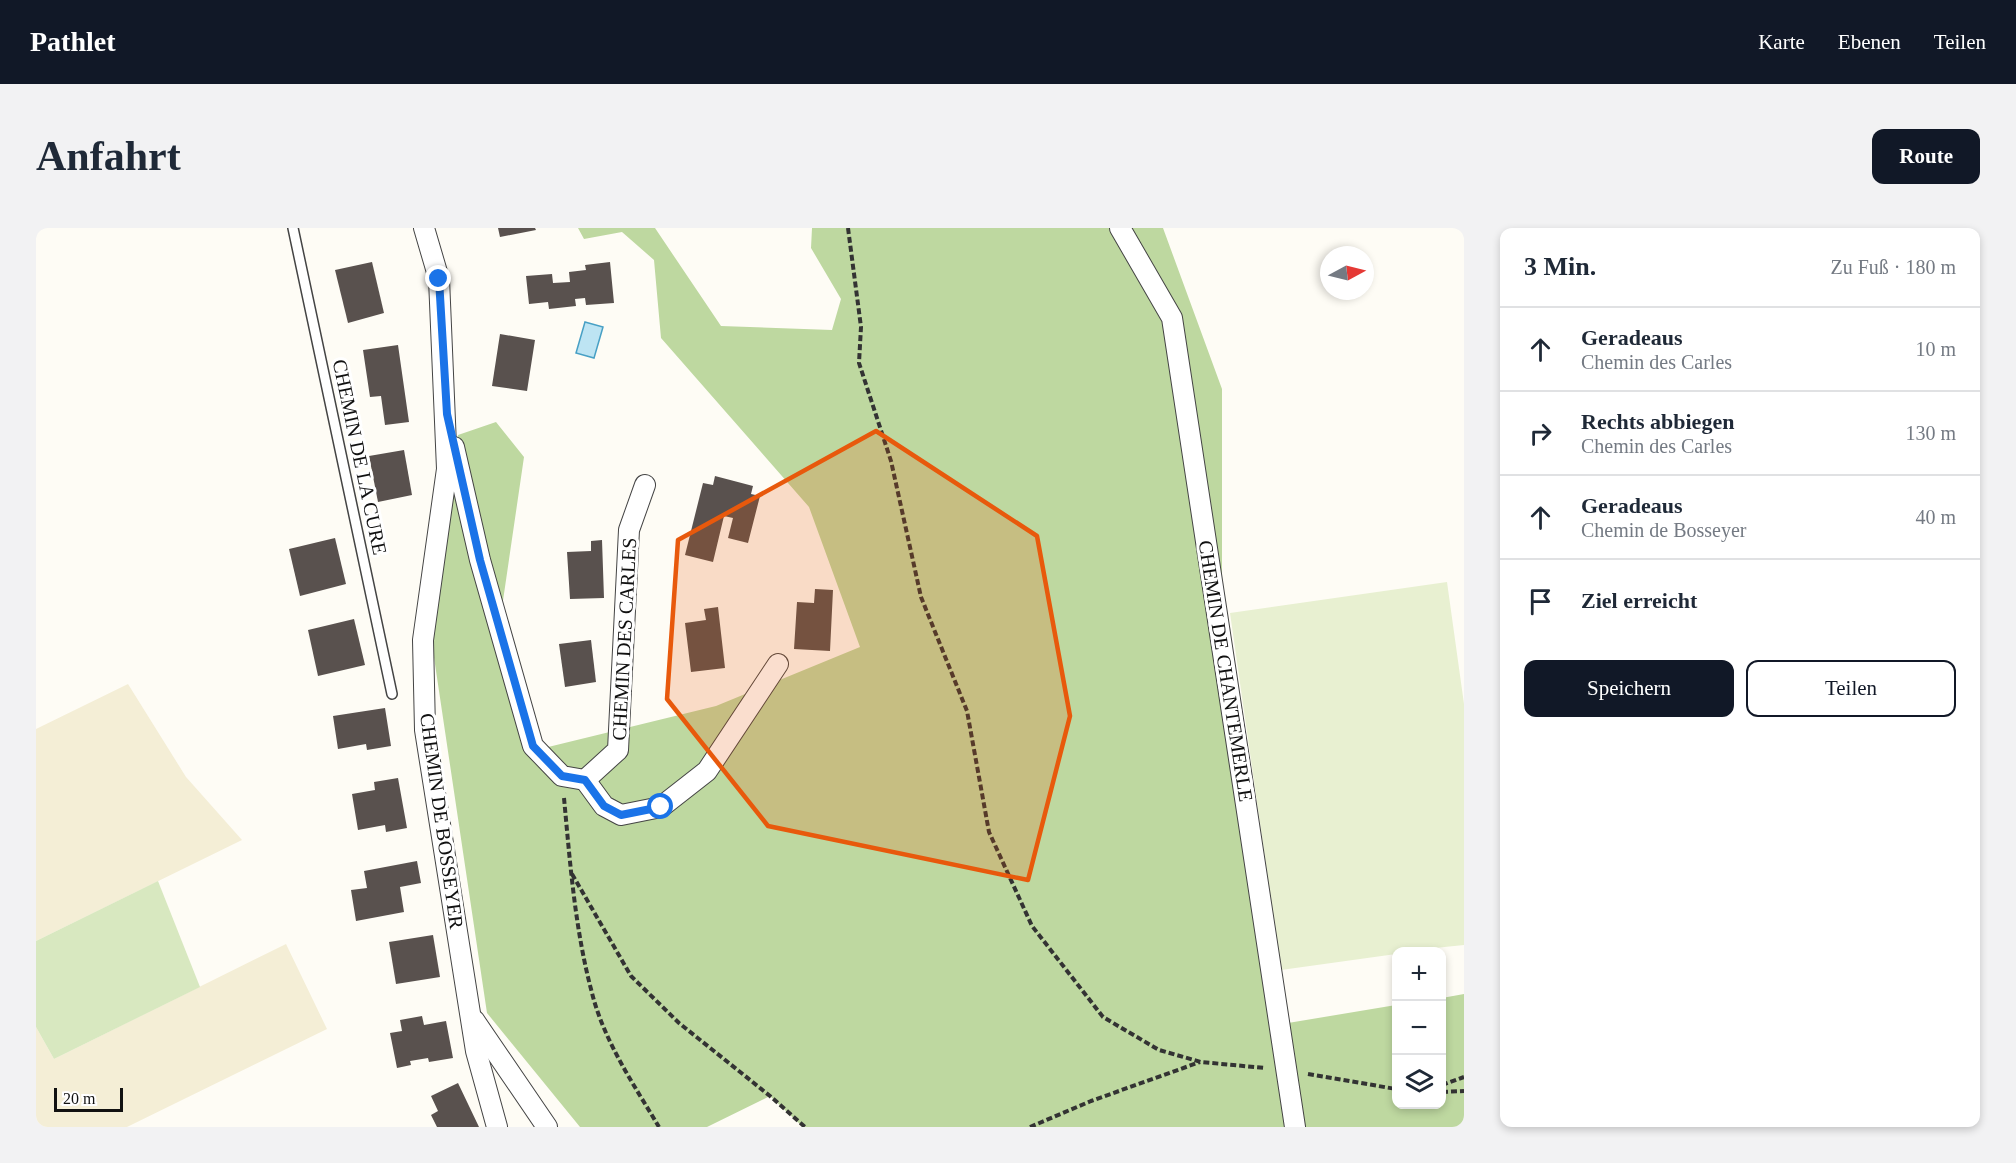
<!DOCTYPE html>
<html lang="de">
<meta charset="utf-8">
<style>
:root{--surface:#fff;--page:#f2f2f3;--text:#1f2937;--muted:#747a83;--line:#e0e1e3;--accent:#111827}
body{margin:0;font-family:"Times New Roman",serif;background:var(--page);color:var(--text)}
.controls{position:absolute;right:18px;bottom:18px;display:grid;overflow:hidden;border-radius:12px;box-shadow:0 3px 9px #0003}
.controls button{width:54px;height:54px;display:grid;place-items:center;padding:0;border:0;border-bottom:2px solid var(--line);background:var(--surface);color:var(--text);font:30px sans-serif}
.compass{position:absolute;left:1284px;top:18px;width:54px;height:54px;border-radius:50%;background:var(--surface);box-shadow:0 3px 9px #0003;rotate:83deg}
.scale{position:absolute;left:18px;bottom:15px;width:69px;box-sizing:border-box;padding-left:6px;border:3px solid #111;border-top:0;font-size:16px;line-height:21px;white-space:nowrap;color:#111;-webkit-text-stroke:4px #fff;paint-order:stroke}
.stop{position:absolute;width:18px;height:18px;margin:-14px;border:4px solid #1a73e8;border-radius:50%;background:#fff}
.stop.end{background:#1a73e8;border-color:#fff;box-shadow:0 2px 6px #0008}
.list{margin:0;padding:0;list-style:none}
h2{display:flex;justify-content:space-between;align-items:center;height:78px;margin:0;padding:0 24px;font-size:26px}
h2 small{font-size:20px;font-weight:400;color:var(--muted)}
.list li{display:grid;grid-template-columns:39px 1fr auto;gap:18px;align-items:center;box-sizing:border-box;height:84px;padding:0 24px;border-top:2px solid var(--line)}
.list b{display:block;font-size:22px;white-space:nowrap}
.list p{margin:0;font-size:20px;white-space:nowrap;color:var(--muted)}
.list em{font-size:20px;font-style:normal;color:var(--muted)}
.actions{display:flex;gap:12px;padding:18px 24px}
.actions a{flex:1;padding:14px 0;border:2px solid var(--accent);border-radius:12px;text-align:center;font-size:21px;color:var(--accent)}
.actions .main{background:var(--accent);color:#fff}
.icon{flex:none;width:33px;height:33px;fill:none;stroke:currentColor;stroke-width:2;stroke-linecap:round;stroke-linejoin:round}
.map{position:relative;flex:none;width:1428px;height:899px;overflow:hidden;border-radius:12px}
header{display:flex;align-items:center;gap:36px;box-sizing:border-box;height:84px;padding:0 30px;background:var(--accent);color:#fff}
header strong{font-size:28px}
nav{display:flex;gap:33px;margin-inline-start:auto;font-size:21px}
.intro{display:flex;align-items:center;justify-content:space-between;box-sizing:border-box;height:144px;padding:0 36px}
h1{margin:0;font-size:42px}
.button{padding:15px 27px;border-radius:12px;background:var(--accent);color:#fff;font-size:21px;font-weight:700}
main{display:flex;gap:36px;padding:0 36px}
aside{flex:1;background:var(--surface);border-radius:12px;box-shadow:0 3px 9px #0003}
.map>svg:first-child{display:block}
.farmland{fill:#f4eed6}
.green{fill:#d8e8c0}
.forest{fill:#bed8a0}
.pitch{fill:#e8f0d1}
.water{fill:#bde4f3;stroke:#48a0c5;stroke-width:1.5}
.building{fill:#59514e}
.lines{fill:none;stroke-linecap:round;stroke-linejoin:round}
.service-casing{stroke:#444;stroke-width:12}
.minor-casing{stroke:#444;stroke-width:22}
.path{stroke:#333;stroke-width:4;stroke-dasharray:6 3;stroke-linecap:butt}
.service{stroke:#fff;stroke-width:9}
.minor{stroke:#fff;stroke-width:20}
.route{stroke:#1a73e8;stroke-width:8}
.marked{fill:#e8590c;fill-opacity:0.2;stroke:#e8590c;stroke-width:4.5;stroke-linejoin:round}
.labels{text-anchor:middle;stroke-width:6;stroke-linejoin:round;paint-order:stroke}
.street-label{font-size:20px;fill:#111;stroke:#fff}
</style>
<header>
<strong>Pathlet</strong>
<nav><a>Karte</a><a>Ebenen</a><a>Teilen</a></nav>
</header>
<div class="intro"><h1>Anfahrt</h1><a class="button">Route</a></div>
<main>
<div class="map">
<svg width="1428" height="899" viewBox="0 0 1428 899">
<rect width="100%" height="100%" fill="#fefcf5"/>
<!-- farmland -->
<g class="farmland">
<path d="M92,456L150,549L206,612L0,713V501Z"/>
<path d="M250,716L291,801L91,899H0V799L18,831Z"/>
</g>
<!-- green -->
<path class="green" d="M122,653L164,759L18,831L0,799V713Z"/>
<!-- forest -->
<path class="forest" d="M542,0H619L685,98L796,102L805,71L775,20L776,0H1127L1186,161V385L1246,796L1360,777V876H1406V770L1428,766V899H767L734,868L671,899H544L451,785L396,416L422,207L460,194L488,229L464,393L504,521L680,478L824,419L773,279L625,110L618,32L586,4L548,11Z"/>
<!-- pitch -->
<path class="pitch" d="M1411,354L1428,476V717L1360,724V726L1245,742L1194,385Z"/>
<!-- water -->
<path class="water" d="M549,94L567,99L558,130L540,125Z"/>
<!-- building -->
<g class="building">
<path d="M462,0H499L500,2L464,9Z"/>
<path d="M336,34L348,85L312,95L299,42Z"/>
<path d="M574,34L578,75L550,77L549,70L539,71L540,78L513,81L512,74L493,76L490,48L516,46L517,55L534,54L533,44L550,42L549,37Z"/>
<path d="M464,106L499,112L491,163L456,158Z"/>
<path d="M362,117L373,194L349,197L345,168L334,169L327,122Z"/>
<path d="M368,222L376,267L342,274L333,228Z"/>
<path d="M679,248L717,258L715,266L724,268L712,315L692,310L697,290L688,288L677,334L649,327L667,255L677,257Z"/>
<path d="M299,310L310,356L264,368L253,321Z"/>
<path d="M566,312L568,370L534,371L531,324L555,323V313Z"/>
<path d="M779,361L797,362L794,423L758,421L761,374L778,375Z"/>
<path d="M682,379L689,440L655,444L649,395L670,392L668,381Z"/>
<path d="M318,391L329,437L282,448L272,402Z"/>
<path d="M555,412L560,454L529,459L523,416Z"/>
<path d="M349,480L355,518L331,522L330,516L302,521L297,488Z"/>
<path d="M362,550L371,600L350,604L349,597L322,602L316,566L339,562L338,554Z"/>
<path d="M381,633L385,655L364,659L368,684L320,693L315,662L331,660L328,643Z"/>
<path d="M397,707L404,749L360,756L353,714Z"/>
<path d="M386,788L388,797L410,793L417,830L393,834L392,830L374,833L375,837L361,840L354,805L366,803L364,792Z"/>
<path d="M422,855L443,899H401L395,887L402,883L395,868Z"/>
</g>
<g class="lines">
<!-- service casing -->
<g class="service-casing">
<path id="service" d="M257,0L356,466"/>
</g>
<!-- minor casing -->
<g class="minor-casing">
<g id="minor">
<path d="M388,0L403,51L411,241L387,412L389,502L440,823L461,899"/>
<path d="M1084,0L1136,90L1259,899"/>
<path d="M418,219L444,332L497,518L526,548L549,552L582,522L593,302L609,257"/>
<path d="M549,552L568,578L585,587L625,579L671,543L742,436"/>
<path d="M438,792L511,899"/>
</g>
</g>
<!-- path -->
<g class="path">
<path d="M812,0L825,99L823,135L855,233L885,369L931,483L953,604L996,698L1067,789L1123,822L1165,834L1229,840"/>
<path d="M528,570C534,634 539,702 556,765C568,813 598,857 623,899"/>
<path d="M536,646L595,748L643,795L734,868L769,899"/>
<path d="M1272,846L1360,861"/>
<path d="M1406,857L1428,849"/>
<path d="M1406,864L1428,863"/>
<path d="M994,899L1055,873L1164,834"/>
</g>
<!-- service -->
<use href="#service" class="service"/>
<!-- minor -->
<use href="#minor" class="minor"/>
</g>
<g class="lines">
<!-- route -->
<path class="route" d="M403,51L411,186L444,332L497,518L526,548L549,552L568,578L585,587L625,579"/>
</g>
<!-- marked area -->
<path class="marked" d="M840,203L1001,308L1034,488L992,652L732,598L631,471L642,312Z"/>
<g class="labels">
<!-- street labels -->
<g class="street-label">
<text transform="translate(324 229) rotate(78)" y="7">CHEMIN DE LA CURE</text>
<text transform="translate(588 411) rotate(-87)" y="7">CHEMIN DES CARLES</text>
<text transform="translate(1190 443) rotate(81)" y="7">CHEMIN DE CHANTEMERLE</text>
<text transform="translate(406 593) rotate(82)" y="7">CHEMIN DE BOSSEYER</text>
</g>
</g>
</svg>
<div class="controls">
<button>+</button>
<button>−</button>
<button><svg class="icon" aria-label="layers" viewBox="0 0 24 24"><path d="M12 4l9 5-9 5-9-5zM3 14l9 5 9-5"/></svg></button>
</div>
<svg class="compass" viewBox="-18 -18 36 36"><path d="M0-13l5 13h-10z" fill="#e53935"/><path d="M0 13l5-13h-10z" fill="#747a83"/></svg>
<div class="scale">20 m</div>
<div class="stop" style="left:625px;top:579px"></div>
<div class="stop end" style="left:403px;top:51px"></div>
</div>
<aside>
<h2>3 Min.<small>Zu Fuß · 180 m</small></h2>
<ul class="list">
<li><svg class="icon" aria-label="ahead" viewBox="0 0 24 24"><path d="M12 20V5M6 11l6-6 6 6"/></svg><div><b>Geradeaus</b><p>Chemin des Carles</p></div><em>10 m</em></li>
<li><svg class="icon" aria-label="right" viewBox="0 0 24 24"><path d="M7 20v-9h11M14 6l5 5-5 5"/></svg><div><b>Rechts abbiegen</b><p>Chemin des Carles</p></div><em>130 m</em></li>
<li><svg class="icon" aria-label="ahead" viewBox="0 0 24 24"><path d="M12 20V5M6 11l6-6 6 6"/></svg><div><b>Geradeaus</b><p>Chemin de Bosseyer</p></div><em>40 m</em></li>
<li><svg class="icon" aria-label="arrive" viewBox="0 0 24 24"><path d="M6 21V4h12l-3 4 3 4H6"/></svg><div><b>Ziel erreicht</b></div></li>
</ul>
<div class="actions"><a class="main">Speichern</a><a>Teilen</a></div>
</aside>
</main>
